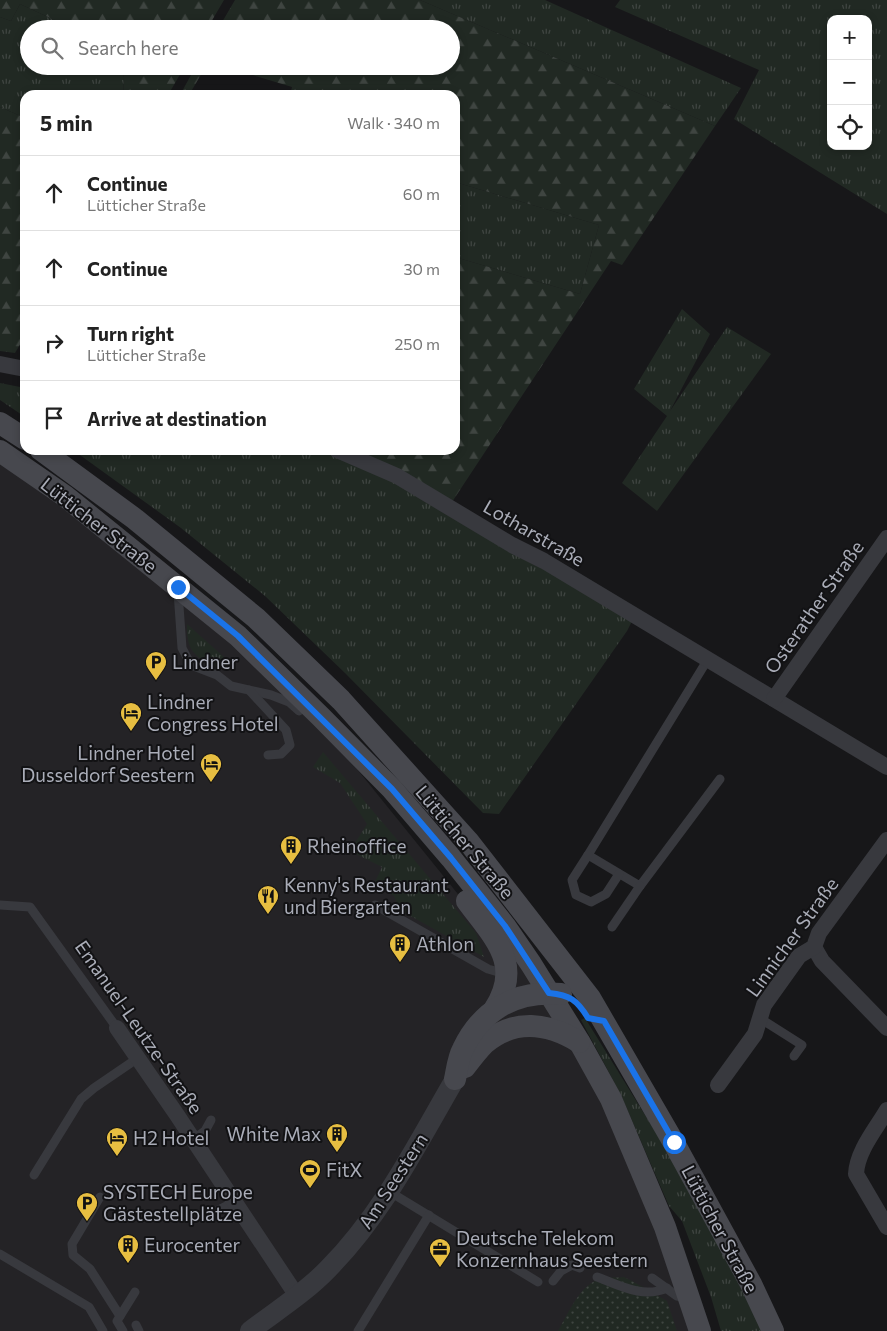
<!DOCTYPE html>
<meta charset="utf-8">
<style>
:root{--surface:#fff;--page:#f2f2f2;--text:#222;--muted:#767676;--line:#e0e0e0}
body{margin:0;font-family:Commissioner,sans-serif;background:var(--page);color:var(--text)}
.controls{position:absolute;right:15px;top:15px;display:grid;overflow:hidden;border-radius:10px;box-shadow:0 2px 8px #0003}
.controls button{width:45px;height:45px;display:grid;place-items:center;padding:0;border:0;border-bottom:1px solid var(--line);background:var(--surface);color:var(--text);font:25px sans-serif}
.stop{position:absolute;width:15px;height:15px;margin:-11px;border:4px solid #1a73e8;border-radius:50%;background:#fff}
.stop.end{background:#1a73e8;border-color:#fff;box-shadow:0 1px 5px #0008}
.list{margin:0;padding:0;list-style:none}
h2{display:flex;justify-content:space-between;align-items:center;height:65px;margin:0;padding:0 20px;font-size:21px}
h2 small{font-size:16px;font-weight:400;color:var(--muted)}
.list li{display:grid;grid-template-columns:32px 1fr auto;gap:15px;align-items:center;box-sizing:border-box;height:75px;padding:0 20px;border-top:1px solid var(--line)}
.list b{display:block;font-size:19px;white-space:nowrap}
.list p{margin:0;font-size:16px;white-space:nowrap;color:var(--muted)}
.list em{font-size:16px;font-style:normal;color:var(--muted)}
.icon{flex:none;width:28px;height:28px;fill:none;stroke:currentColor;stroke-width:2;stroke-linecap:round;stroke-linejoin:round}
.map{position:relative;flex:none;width:887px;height:1331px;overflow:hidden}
.search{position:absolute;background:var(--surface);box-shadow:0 2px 8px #0003;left:20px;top:20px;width:440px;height:55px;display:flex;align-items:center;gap:12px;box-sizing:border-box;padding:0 18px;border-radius:28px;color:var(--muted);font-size:19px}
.panel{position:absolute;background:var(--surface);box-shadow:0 2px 8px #0003;left:20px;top:90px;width:440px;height:365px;border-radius:15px}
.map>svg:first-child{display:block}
.built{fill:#242326}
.grass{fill:url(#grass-tufts);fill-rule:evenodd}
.forest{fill:url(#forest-firs)}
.park{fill:url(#park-dots)}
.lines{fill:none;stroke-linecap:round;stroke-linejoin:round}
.service{stroke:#38393e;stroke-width:9}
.minor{stroke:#38393e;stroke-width:16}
.tertiary{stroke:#38393e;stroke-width:20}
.secondary{stroke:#47484e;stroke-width:22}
.route{stroke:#1a73e8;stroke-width:6}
.labels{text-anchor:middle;stroke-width:4;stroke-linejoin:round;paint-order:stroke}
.street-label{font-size:19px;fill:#aaadb8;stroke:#121214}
.poi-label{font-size:19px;fill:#aaadb8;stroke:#121214;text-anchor:start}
</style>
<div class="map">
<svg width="887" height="1331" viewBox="0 0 887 1331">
<defs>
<pattern id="grass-tufts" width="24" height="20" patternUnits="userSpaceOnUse" patternTransform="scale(1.25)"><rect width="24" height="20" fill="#212923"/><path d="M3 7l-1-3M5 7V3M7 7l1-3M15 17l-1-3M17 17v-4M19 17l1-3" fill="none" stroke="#3f4541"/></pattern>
<pattern id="forest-firs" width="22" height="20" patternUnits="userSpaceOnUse" patternTransform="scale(1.25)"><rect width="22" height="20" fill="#212923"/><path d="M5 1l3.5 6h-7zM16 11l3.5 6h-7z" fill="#3f4541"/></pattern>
<pattern id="park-dots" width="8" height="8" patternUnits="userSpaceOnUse" patternTransform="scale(1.25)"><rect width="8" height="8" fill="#212923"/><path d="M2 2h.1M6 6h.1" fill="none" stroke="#3f4541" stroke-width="1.8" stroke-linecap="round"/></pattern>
</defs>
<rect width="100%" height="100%" fill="#171719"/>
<!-- built -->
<path class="built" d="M0,460L174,590L315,717L491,935L526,965L602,1098L665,1240L692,1331H0Z"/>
<!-- grass -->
<g class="grass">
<path d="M420,0H545L741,88L715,126Z"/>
<path d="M620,0H887V214L734,119L759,70L615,7ZM831,19H868V146H831Z"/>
<path d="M20,4L74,29H29V66H119L124,77L123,95H25V118L0,107V17L11,21Z"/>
<path d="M455,182L599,225L580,294L455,257Z"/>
<path d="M682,309L710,334L670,411L727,327L771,354L657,511L622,483L667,416L634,389Z"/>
<path d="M0,383L25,388V417L0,400Z"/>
<path d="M73,450H330L410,487L634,617L627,631L499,814L483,813L345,673L265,596L181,528Z"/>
<path d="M187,624L224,657L226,668C218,668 215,667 208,663C189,653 187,644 187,624Z"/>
<path d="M323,752L476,933L484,957L400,910L394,896L374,884L382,867L350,851L367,824L340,783L313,767Z"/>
<path d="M585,1018L687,1183L763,1331H721L711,1297L682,1221L669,1206L621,1095L581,1020Z"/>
</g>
<!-- forest -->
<g class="forest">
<path d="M0,0H224L207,29H74L20,4L11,21L0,17Z"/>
<path d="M235,0H420L715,126L622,265L611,261L452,502L348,450H455V257L580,294L599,225L455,182V95H290L292,87L223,66H451V29H218Z"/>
<path d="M119,66H185L168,95H123L124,77Z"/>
<path d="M196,66H206L189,95H180Z"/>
<path d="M0,107L25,118V336L15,353L0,351Z"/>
</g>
<!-- park -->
<path class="park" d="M624,1277L645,1288L667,1301L677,1331H558C569,1313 580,1282 604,1278C610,1277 617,1278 624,1277Z"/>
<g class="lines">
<!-- service -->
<g class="service">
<path d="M178,592L182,648L191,665L217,675L231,686L271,695L289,702L299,711"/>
<path d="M708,659L588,855L640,886L720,779"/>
<path d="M249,690L286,730L290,745L281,754L268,755"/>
<path d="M588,855L572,880L576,895L591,902L606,894L619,874"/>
<path d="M0,905L30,907L117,1028"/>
<path d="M375,905L488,969L505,974"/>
<path d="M612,927L640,886"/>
<path d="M761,1019L802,1045L794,1056"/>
<path d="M194,1139L205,1131L211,1120"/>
<path d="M34,1175L81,1099L94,1088L138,1058"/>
<path d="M390,1192L538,1282"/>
<path d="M100,1197L72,1244L73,1255L90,1269L120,1316"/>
<path d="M203,1218L234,1202"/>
<path d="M0,1254L89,1307L103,1331"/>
<path d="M597,1277C619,1285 643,1299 667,1288"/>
<path d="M652,1278L677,1296L688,1298"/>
<path d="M553,1281L561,1271L572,1265L580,1268"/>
<path d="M136,1325L139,1331"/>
<path d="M123,1331L117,1321L135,1292"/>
<path d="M358,1331L429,1215"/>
</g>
<!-- minor -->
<g class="minor">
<path d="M0,364L25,369"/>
<path d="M337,450L397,476L512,545L544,561L887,767"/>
<path d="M774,699L887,538"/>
<path d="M814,947L822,961L887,1028"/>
<path d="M117,1028L177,1115L297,1296"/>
<path d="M718,1085L755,1034L764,1005L799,956L814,947L819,933L887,840"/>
<path d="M887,1110C876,1129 857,1151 856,1174L887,1227"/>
</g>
<!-- tertiary -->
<path class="tertiary" d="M250,1331C276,1311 305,1293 328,1269C383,1213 416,1146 455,1079"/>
<!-- secondary -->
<g class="secondary">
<path d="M0,423L25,439"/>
<path d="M41,450L135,519L256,618L341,700L468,841L590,998L674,1143L751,1284L773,1331"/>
<path d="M0,451L65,496L238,636L321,717L392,789L451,858L505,926L531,964L580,1043L611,1099L665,1227L700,1331"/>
<path d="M467,901C494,938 524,964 494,1010"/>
<path d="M465,1067C471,1059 478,1050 485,1043C515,1018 548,1023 579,1042"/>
<path d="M455,1079C457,1070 458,1058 463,1049C482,1009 517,990 561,994"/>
</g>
</g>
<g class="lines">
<!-- route -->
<path class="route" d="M178,587L238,636L392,789L451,858L505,926L549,993C570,995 577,1000 588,1018L604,1021L674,1142"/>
</g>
<!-- icons -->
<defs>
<g id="parking-pin" transform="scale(1.125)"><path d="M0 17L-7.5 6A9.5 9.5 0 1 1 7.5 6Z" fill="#e7be41" stroke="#121214"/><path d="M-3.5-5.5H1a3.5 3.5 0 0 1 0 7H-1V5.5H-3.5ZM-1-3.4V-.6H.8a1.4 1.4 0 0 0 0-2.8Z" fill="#111"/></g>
<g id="hotel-pin" transform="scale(1.125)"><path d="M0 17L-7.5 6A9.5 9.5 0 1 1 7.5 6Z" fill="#e7be41" stroke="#121214"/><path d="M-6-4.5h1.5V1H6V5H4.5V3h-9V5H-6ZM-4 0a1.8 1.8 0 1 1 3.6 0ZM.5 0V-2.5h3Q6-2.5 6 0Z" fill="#111"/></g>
<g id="building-pin" transform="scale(1.125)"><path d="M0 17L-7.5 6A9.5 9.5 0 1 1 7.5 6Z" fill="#e7be41" stroke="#121214"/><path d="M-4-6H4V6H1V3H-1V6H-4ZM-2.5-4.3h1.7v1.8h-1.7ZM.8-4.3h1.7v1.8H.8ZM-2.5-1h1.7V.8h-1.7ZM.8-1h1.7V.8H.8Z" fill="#111"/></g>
<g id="restaurant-pin" transform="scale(1.125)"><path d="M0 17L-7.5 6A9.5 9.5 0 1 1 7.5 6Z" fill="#e7be41" stroke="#121214"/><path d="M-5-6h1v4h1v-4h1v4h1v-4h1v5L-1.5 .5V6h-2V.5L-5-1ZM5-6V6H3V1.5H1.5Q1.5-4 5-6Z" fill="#111"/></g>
<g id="stadium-pin" transform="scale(1.125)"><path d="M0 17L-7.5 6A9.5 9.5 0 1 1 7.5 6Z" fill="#e7be41" stroke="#121214"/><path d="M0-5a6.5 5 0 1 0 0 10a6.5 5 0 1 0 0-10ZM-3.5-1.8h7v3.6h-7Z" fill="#111"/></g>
<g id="office-pin" transform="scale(1.125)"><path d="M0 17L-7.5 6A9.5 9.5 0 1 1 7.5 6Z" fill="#e7be41" stroke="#121214"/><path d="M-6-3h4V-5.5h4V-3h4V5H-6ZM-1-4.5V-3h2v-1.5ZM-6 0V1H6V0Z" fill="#111"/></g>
</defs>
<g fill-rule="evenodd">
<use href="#parking-pin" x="156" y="662"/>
<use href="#hotel-pin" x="131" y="713"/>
<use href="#hotel-pin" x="211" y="764"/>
<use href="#building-pin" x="291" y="846"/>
<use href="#restaurant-pin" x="268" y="896"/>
<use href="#building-pin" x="400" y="944"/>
<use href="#building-pin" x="337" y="1134"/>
<use href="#hotel-pin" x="117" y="1138"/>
<use href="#stadium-pin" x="310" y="1170"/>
<use href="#parking-pin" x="87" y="1203"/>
<use href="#building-pin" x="128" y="1245"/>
<use href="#office-pin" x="440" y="1249"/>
</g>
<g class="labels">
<!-- street labels -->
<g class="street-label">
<text transform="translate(99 525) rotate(38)" y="7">Lütticher Straße</text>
<text transform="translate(534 533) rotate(30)" y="7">Lotharstraße</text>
<text transform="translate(814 607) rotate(-55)" y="7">Osterather Straße</text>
<text transform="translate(465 842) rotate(50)" y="7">Lütticher Straße</text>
<text transform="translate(792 937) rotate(-54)" y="7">Linnicher Straße</text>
<text transform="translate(139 1027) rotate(55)" y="7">Emanuel-Leutze-Straße</text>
<text transform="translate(393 1181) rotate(-57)" y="7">Am Seestern</text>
<text transform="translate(720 1229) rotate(62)" y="7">Lütticher Straße</text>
</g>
<!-- poi labels -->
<g class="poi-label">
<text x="172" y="669">Lindner</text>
<text x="147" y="709">Lindner<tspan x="147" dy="22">Congress Hotel</tspan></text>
<text x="195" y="760" text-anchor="end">Lindner Hotel<tspan x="195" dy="22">Dusseldorf Seestern</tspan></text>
<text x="307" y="853">Rheinoffice</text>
<text x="284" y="892">Kenny's Restaurant<tspan x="284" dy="22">und Biergarten</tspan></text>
<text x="416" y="951">Athlon</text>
<text x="321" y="1141" text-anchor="end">White Max</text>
<text x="133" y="1145">H2 Hotel</text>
<text x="326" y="1177">FitX</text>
<text x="103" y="1199">SYSTECH Europe<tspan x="103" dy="22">Gästestellplätze</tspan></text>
<text x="456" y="1245">Deutsche Telekom<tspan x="456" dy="22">Konzernhaus Seestern</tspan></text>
<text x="144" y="1252">Eurocenter</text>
</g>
</g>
</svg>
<div class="controls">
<button>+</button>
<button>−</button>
<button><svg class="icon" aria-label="locate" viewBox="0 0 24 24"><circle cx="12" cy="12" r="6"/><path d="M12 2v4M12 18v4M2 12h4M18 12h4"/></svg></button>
</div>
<div class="stop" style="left:674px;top:1142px"></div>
<div class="stop end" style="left:178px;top:587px"></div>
<div class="search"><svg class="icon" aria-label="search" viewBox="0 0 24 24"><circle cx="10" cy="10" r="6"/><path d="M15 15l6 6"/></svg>Search here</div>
<section class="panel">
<h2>5 min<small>Walk · 340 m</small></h2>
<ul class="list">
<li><svg class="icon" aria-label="ahead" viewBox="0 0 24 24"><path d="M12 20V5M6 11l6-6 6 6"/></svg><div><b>Continue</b><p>Lütticher Straße</p></div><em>60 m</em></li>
<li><svg class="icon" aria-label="ahead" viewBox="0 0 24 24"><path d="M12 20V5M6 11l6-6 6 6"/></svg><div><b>Continue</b></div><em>30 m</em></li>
<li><svg class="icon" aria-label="right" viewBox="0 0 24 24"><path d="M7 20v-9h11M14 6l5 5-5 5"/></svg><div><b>Turn right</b><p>Lütticher Straße</p></div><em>250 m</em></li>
<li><svg class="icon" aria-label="arrive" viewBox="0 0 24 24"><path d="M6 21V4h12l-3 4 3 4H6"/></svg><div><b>Arrive at destination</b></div></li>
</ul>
</section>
</div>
